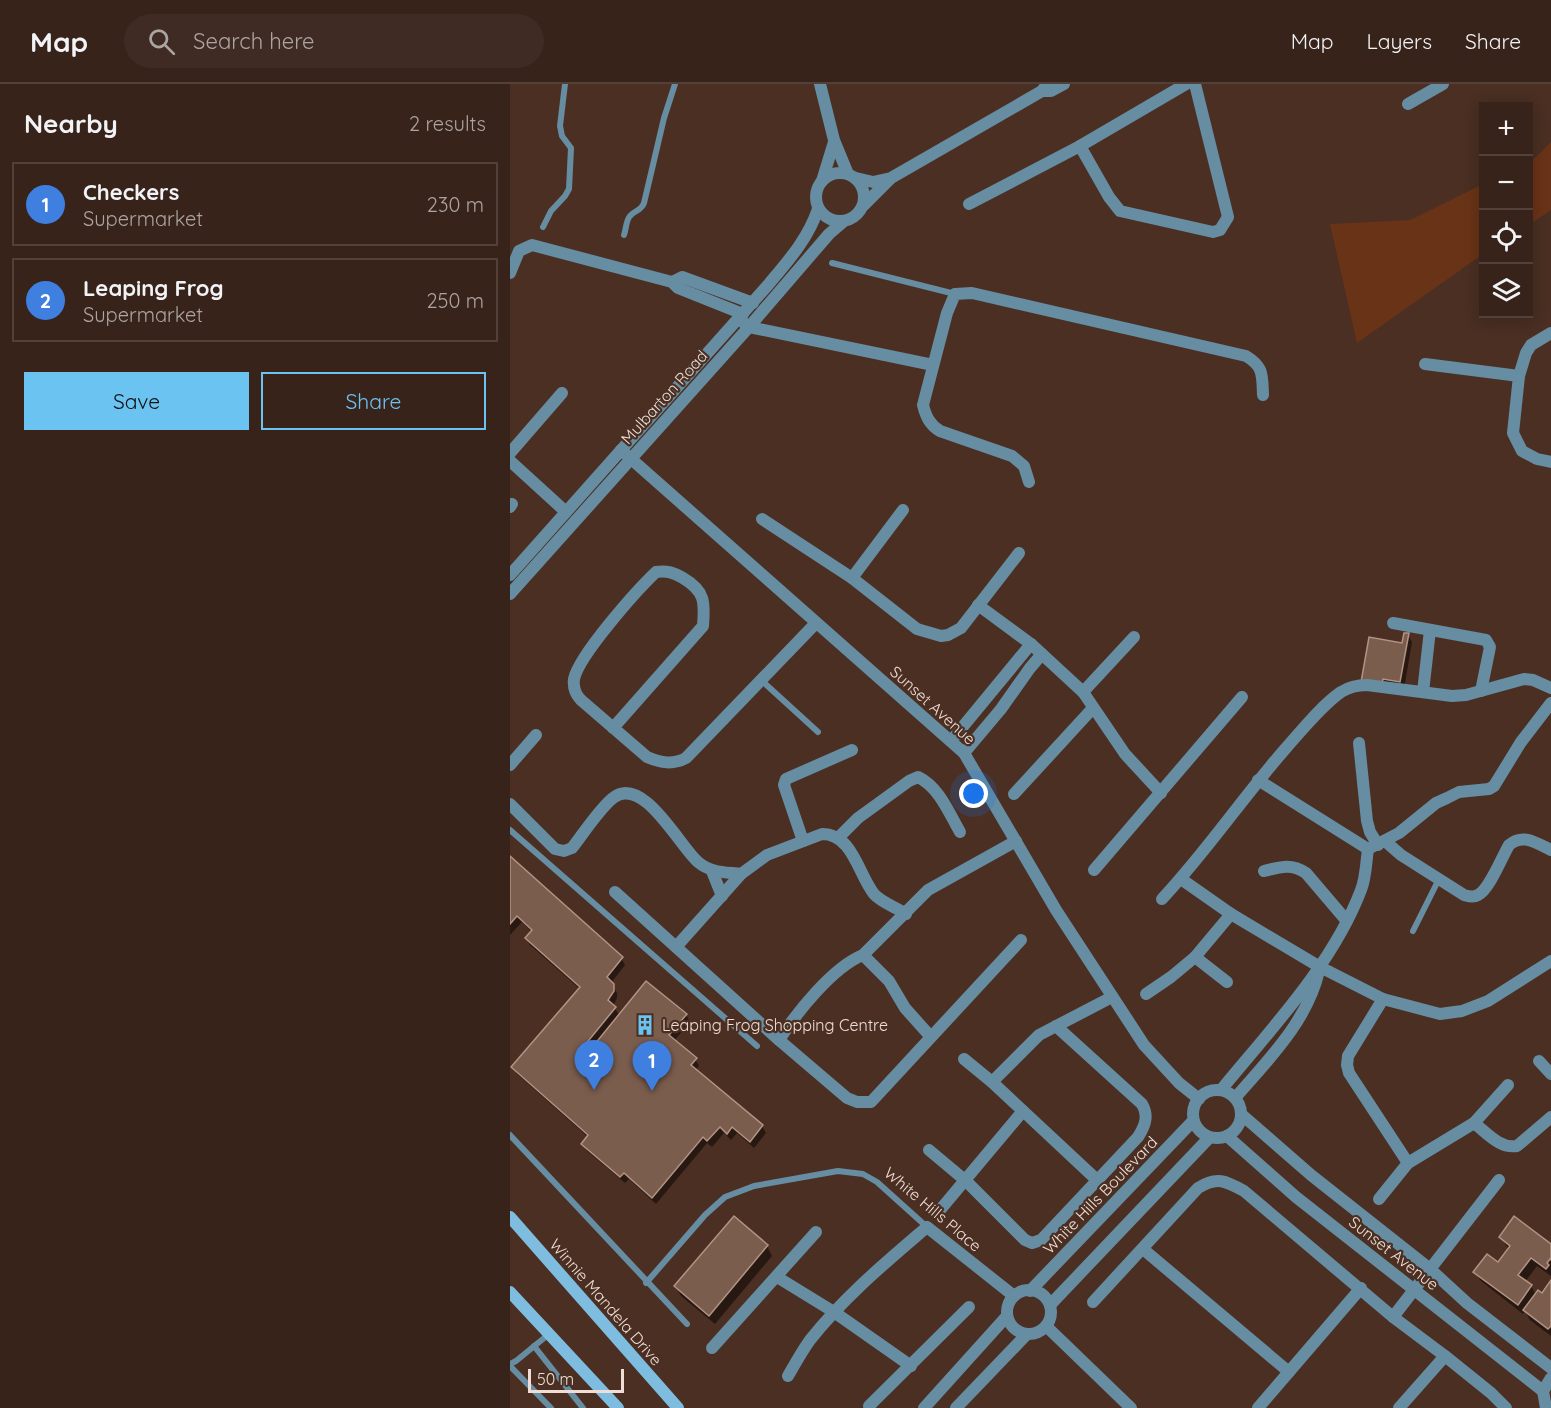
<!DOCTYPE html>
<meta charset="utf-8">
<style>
:root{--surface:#38231a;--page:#3f2b23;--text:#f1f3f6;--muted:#aba4a2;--line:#524039;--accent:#6bc3f2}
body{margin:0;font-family:Quicksand,sans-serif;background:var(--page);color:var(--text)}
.controls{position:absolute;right:18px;top:18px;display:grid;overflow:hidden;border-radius:0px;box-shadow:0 3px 15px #0003}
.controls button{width:54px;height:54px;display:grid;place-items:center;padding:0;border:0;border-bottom:2px solid var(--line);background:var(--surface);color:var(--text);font:30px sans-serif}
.scale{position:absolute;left:18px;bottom:15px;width:96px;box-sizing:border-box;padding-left:6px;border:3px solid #f0ded6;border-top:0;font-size:16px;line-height:21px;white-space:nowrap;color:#f0ded6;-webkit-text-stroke:4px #4a2f22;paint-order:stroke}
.you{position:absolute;left:464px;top:710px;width:21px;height:21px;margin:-15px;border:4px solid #fff;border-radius:50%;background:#1a73e8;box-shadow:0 0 0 9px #1a73e833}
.badge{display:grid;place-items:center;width:39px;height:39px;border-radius:50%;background:var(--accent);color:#fff;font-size:20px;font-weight:700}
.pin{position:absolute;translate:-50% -50px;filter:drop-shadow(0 2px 3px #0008)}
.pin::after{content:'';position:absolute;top:32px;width:21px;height:18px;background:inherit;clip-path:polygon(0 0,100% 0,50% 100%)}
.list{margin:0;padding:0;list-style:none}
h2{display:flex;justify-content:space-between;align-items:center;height:78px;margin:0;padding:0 24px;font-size:26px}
h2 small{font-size:20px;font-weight:400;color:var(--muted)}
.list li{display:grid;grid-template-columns:39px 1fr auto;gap:18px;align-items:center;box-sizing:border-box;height:84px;margin:0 12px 12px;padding:0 12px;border:2px solid var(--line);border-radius:0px}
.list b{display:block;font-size:22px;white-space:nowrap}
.list p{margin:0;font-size:20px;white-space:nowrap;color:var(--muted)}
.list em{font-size:20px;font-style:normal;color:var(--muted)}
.actions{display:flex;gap:12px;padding:18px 24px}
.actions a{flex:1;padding:14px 0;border:2px solid var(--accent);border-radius:0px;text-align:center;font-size:21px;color:var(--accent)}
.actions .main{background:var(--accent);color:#111}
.icon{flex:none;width:33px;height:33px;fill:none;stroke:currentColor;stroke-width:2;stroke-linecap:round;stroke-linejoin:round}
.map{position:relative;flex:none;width:1041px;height:1324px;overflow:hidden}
header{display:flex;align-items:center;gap:36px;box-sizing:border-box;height:84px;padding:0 30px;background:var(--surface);border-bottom:2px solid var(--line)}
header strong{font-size:28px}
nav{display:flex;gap:33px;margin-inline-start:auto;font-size:21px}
.search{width:420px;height:54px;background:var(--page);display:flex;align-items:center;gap:15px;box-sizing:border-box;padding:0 21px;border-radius:33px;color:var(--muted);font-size:22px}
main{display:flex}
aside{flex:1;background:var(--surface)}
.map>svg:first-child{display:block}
.green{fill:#693317}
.shadow{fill:#0007}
.building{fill:#7b5d4e;stroke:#b49384;stroke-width:1.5}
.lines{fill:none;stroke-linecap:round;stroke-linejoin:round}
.service{stroke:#668da2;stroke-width:6}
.minor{stroke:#668da2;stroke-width:12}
.tertiary{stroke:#668da2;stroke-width:12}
.secondary{stroke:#7ebde0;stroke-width:12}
.labels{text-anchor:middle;stroke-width:4.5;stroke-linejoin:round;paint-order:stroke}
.street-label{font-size:16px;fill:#f0ded6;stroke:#4a2f22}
.poi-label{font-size:16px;fill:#f0ded6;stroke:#4a2f22;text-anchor:start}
</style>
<header>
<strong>Map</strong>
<div class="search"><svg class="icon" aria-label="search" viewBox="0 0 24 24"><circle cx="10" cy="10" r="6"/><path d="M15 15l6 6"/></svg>Search here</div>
<nav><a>Map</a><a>Layers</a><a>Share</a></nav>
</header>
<main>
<aside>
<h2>Nearby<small>2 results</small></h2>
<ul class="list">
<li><span class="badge" style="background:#3f7fe0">1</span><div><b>Checkers</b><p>Supermarket</p></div><em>230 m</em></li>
<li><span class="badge" style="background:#3f7fe0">2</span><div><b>Leaping Frog</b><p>Supermarket</p></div><em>250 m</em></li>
</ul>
<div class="actions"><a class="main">Save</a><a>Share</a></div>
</aside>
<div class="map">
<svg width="1041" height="1324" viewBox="0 0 1041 1324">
<rect width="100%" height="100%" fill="#4a2f22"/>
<!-- green -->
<g class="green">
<path d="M1041,58V126L1019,141V77L1025,74Z"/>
<path d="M973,100V170L847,259L820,140L900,136Z"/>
</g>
<!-- shadow -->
<g class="shadow">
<path d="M898,551L902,558L894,605L857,604L894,561Z"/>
<path d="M0,774L111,874L115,881L101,899L107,909V914L103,922L110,932L136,899L176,931L180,938L164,957L185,975L189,982L185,986L252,1042L256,1049L244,1064L227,1049L221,1056L214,1049L202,1063L197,1059L146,1120L119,1095L115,1099L77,1067L73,1060L78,1053L7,990L3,983L70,905L20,861L16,854L22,848L12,838L0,851Z"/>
<path d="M990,1153L1041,1162V1192L1027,1182L1015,1198L1021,1202L1026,1211H1032L1041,1199V1252L1020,1236L1015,1227L1013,1230L971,1197L965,1188L988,1180L999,1165Z"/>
<path d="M257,1162L262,1172L205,1240L171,1212L166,1203Z"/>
</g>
<!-- building -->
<g class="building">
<path d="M894,549H899L890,598L873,595L872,601L851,598L859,553L892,559Z"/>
<path d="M0,772L113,873L97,893L104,900V907L98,916L106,923L70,967L76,971L136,897L177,930L159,951L187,974L181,981L253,1041L240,1058L222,1043L217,1050L210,1043L197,1057L193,1053L142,1114L114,1089L110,1093L71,1060L78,1051L1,983L70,903L15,854L22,846L7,832L0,840Z"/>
<path d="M224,1132L258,1161L199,1232L164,1202Z"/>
<path d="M1004,1132L1041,1160V1176L1040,1175L1037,1179L1039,1181L1036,1185L1021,1174L1008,1191L1022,1201L1008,1221L963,1188L977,1170L988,1178L1000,1162L989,1153Z"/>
<path d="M1041,1196V1242L1038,1245L1013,1226L1028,1206L1032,1209Z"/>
</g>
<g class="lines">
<!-- service -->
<g class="service">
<path d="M33,143L41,127L55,112L59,105L61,64L52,52L50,42L55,0"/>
<path d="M114,151C116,146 116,136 120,132C125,126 131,127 134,119L154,34L165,0"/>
<path d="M322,179L445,210"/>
<path d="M251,596L308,648"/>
<path d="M0,746L247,962"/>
<path d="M903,847L929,795"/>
<path d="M0,1051L177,1240"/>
<path d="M136,1199L195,1131L215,1113L244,1102L328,1087L353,1090L367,1098L417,1143"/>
<path d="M24,1262L73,1324"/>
<path d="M0,1280L6,1277L39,1250"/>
<path d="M0,1282L41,1324"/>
</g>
<!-- minor -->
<g class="minor">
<path d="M310,0L324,56L338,90"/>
<path d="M898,20L933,0"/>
<path d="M570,62L599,113L610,127L703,148L710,146L718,133L685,0"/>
<path d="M312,97L324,58"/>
<path d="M459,120L570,62L676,0"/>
<path d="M0,189L9,167L22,161L162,198L168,204L233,230"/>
<path d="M162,198L172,193L243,219"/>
<path d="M229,235L239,243L423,281"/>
<path d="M1041,249L1021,261L1016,269L1009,292L1003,349L1012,367L1027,375L1041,378"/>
<path d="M915,280L1009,292"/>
<path d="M0,369L52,309"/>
<path d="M0,377L56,428"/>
<path d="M519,398L514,382L502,372L430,347C420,341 416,333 413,321L437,229L445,210L462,209L736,272C754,283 752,291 753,311"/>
<path d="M0,423L2,420"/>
<path d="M252,435L342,494L407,545L431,552L438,551L451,544L509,469"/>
<path d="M342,494L393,426"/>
<path d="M468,521L521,560L573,608L615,670L651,709"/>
<path d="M883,539L976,556L980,563L971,607"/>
<path d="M573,608L624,553"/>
<path d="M913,608L920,546"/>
<path d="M103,644L193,542C195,518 195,507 173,494C164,489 157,486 146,488C127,506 69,571 64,595C63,603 65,610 71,616L137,673C151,679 163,681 176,674L306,539"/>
<path d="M441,657L521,560"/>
<path d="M849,659L857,737L860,748L868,761"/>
<path d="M454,669L491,625L520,584L532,570"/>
<path d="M0,681L26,651"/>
<path d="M748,696L858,765"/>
<path d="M504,710L583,624"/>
<path d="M0,720L45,765L54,767L62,764C73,750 90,724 103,714C133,690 170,763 188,778C201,789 215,788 231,790"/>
<path d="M328,754L348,734L399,697L408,693C429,703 439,729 450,748"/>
<path d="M293,757L274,701L276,695L342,666"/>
<path d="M875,757L891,771L954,811C958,812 963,814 968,811C979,806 992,773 999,761C1013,749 1026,759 1041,766"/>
<path d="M858,765L889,749L926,719L937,714L949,708L979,705L984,702L1011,658L1041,619"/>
<path d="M584,786L732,613"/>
<path d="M202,787L212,812"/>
<path d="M754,787C770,783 781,779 796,789L836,836"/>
<path d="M671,795L721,830L810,883L873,915L930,930L952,927L978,917L1041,877"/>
<path d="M105,808L269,956L337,1014L347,1018H361L511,856"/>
<path d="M652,815C697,767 733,713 776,664C791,647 812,621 831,608C839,603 848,601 857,601L942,612L956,611L1014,595L1023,596L1041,604"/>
<path d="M166,863L231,790L257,771L312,750C343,750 348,790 364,810C372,819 386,823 396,830"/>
<path d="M353,871L379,897L395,924L420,952"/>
<path d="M685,873L717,898"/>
<path d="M636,910L661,893L685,873L721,830"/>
<path d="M873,915L838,972L837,981L839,989L898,1079"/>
<path d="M269,956C287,928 323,883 353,871L418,806L506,757"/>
<path d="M454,975L482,998L587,1096"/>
<path d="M1029,977L1041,990"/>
<path d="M482,998L529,951L602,913"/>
<path d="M711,1006C761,945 823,880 851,806C856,793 856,779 858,765"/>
<path d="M725,1014C758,976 797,938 809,887"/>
<path d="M964,1039C977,1049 990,1065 1007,1062L1041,1033"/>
<path d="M419,1066L456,1097L515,1156L522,1159L531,1156L628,1053C635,1042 639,1032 632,1020L546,942"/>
<path d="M869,1115L898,1079L964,1039L998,1001"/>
<path d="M430,1126L513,1027"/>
<path d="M633,1165L779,1288"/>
<path d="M267,1193L324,1228L401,1282"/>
<path d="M583,1218L688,1104C707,1092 716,1097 734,1107L883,1233L935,1272L981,1309L996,1324"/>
<path d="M883,1233L989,1096"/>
<path d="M536,1242L621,1324"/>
<path d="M202,1264L306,1148"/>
<path d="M278,1292C285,1280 292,1267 300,1256C334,1213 375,1179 417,1143L504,1212"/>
<path d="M359,1322L459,1223"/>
<path d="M748,1324L851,1204"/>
<path d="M889,1324L935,1272"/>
</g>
<!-- tertiary -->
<g class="tertiary">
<path d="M532,7H541L554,0"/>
<circle cx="330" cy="113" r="24"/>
<path d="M346,94L363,98L381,94L532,7L537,0"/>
<path d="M354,121L380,95"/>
<path d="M111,366L454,669L546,826L634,961L669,999L689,1015"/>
<path d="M0,491L258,201C278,177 298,155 308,125"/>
<path d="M0,510L239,243L319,150L333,138"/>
<circle cx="707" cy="1030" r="24"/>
<path d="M731,1030L801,1091L920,1185L957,1219L1041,1284"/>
<path d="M717,1052L786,1113L1033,1307"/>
<circle cx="519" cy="1228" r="22"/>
<path d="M520,1207L683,1037"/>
<path d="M540,1221L699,1054"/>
<path d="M414,1324L497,1232"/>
<path d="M446,1324L517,1250"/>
<path d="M1036,1324L1033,1307L1041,1294"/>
</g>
<!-- secondary -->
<g class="secondary">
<path d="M0,1133L168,1324"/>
<path d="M0,1208L108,1324"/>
</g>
</g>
<!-- icons -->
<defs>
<g id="building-bare" transform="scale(1.62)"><path d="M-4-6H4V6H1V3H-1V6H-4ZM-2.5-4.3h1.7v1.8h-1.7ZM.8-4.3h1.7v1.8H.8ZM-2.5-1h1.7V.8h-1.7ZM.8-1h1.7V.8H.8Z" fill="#6bc3f2" stroke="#4a2f22" stroke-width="2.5" paint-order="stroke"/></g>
</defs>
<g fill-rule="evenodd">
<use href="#building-bare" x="135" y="941"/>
</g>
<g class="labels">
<!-- street labels -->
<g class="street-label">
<text transform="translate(154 313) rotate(-48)" y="6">Mulbarton Road</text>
<text transform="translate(423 621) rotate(42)" y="6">Sunset Avenue</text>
<text transform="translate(590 1111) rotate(-46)" y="6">White Hills Boulevard</text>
<text transform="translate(423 1125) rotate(40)" y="6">White Hills Place</text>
<text transform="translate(884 1169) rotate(38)" y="6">Sunset Avenue</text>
<text transform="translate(96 1218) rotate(49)" y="6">Winnie Mandela Drive</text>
</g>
<!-- poi labels -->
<g class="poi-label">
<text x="152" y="947">Leaping Frog Shopping Centre</text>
</g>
</g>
</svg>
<div class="controls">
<button>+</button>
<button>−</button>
<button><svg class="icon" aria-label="locate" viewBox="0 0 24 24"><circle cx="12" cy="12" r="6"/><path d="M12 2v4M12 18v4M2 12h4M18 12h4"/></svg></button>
<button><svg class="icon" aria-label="layers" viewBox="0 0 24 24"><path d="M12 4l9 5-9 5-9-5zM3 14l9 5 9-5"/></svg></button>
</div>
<div class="scale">50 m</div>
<div class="you"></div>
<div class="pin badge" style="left:142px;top:1007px;background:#3f7fe0">1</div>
<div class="pin badge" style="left:84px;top:1006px;background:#3f7fe0">2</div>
</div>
</main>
